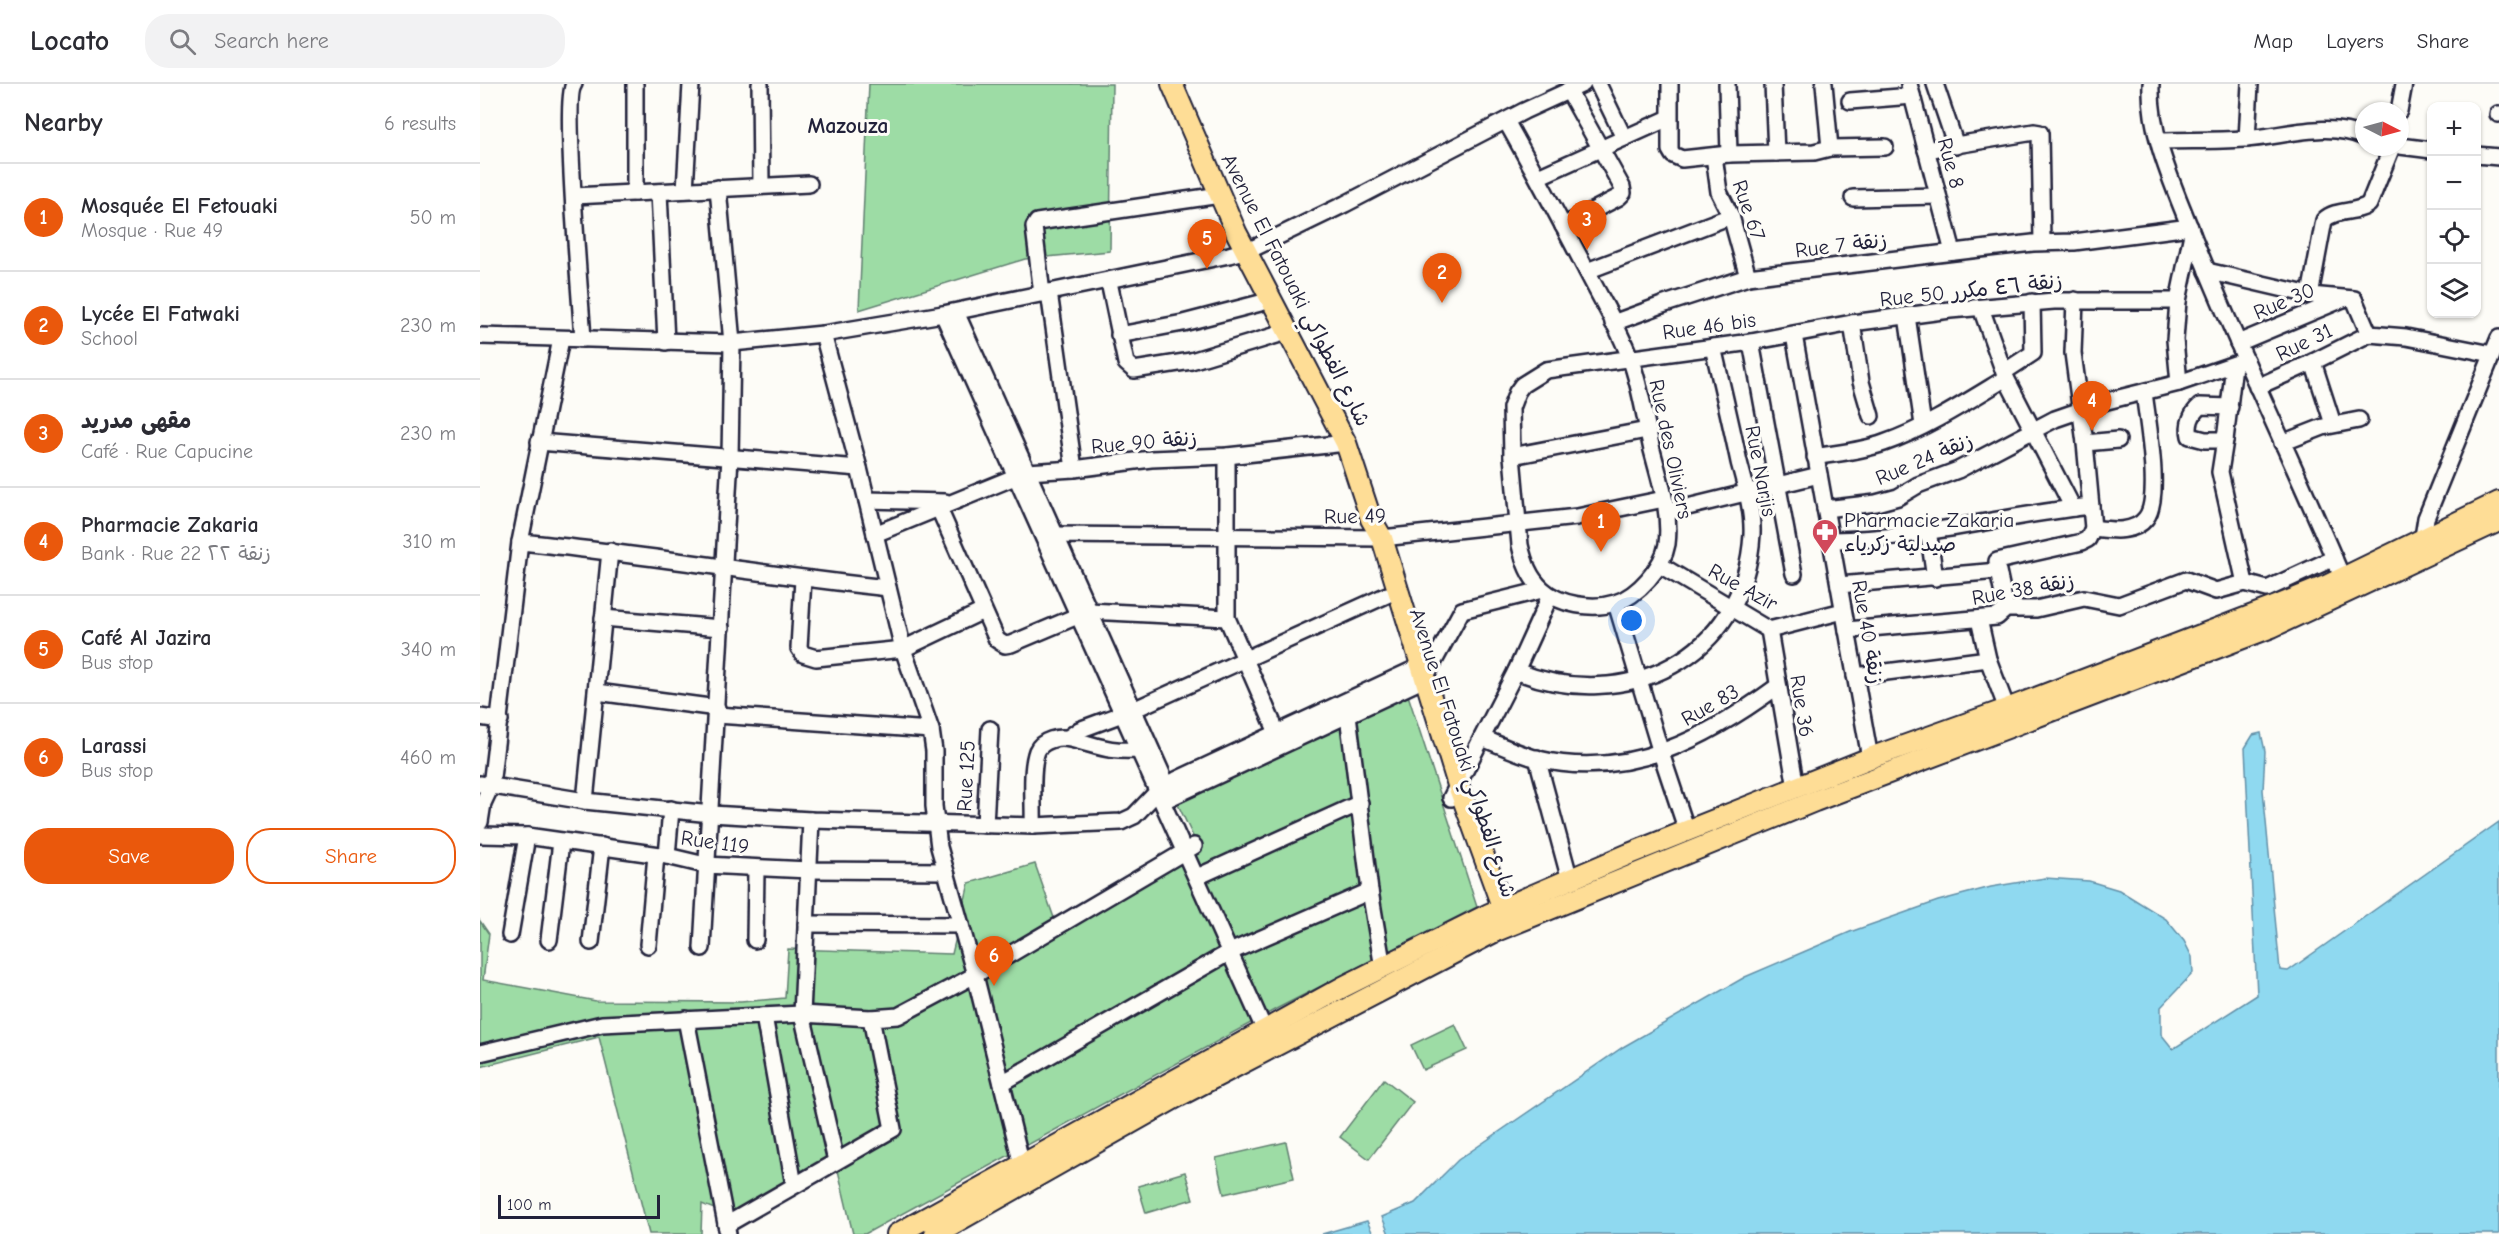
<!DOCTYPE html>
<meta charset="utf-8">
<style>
:root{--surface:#fff;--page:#f2f2f3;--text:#2b2b33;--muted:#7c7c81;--line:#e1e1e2;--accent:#ea580c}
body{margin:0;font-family:"Comic Neue","Playpen Sans Arabic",sans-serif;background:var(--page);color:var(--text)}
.controls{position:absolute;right:18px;top:18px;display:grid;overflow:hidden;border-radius:12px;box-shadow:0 2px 4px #0004}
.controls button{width:54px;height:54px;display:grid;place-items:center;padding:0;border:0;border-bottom:2px solid var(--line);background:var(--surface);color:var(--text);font:30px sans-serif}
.compass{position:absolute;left:1875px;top:18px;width:54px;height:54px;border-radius:50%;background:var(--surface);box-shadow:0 2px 4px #0004;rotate:96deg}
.scale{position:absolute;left:18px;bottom:15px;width:162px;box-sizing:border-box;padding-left:6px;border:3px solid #22223b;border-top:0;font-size:16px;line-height:21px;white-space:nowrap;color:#22223b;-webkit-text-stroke:4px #fdfcf7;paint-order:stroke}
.you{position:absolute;left:1152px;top:537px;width:21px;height:21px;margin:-15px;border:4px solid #fff;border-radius:50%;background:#1a73e8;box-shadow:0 0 0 9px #1a73e833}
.badge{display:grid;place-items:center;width:39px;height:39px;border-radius:50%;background:var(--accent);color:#fff;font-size:20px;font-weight:700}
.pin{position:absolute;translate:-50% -50px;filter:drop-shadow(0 2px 3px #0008)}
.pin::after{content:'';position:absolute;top:32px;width:21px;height:18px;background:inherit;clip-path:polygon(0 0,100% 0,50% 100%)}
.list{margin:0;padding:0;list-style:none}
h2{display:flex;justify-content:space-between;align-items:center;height:78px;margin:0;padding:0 24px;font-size:26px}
h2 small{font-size:20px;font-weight:400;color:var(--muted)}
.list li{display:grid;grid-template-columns:39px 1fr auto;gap:18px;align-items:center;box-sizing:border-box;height:108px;padding:0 24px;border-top:2px solid var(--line)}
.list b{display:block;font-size:22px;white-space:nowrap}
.list p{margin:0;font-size:20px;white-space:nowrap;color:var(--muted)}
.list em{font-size:20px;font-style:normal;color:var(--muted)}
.actions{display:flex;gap:12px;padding:18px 24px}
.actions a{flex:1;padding:14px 0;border:2px solid var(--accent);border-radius:24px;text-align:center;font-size:21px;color:var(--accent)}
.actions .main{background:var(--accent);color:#fff}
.icon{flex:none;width:33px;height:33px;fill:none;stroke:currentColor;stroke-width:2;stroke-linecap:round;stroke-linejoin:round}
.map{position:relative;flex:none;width:2019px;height:1150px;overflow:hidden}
header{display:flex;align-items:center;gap:36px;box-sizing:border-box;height:84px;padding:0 30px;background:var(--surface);border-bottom:2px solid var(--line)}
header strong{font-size:28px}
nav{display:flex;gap:33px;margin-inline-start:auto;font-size:21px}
.search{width:420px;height:54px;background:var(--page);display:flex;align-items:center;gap:15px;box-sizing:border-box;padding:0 21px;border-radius:24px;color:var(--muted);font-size:22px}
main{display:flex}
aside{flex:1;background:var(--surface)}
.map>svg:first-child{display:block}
.green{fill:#9ddca5;stroke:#607f70;stroke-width:1.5}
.water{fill:#8fd9f0;stroke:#6390a8;stroke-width:1.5}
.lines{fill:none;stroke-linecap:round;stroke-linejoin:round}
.minor-casing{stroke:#22223b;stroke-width:20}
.major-casing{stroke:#22223b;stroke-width:24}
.minor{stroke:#fdfcf7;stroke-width:15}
.major{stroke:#fedd96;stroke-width:20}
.labels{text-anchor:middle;stroke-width:6;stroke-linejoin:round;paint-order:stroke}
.street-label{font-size:21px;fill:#22223b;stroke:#fdfcf7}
.poi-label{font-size:21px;fill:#22223b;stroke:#fdfcf7;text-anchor:start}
.neighbourhood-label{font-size:22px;font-weight:bold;fill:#22223b;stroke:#fdfcf7}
</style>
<header>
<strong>Locato</strong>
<div class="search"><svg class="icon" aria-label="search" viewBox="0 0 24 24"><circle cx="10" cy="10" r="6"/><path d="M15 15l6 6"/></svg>Search here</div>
<nav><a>Map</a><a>Layers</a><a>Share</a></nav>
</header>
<main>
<aside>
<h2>Nearby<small>6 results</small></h2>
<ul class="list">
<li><span class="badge">1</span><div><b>Mosquée El Fetouaki</b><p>Mosque · Rue 49</p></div><em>50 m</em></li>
<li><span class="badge">2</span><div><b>Lycée El Fatwaki</b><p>School</p></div><em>230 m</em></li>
<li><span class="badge">3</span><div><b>مقهى مدريد</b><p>Café · Rue Capucine</p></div><em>230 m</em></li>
<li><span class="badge">4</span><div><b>Pharmacie Zakaria</b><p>Bank · Rue 22 زنقة ٢٢</p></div><em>310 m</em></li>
<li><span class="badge">5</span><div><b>Café Al Jazira</b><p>Bus stop</p></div><em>340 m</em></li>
<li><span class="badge">6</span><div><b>Larassi</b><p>Bus stop</p></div><em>460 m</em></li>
</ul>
<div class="actions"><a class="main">Save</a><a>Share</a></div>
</aside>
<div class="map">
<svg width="2019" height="1150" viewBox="0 0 2019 1150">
<rect width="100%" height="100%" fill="#fdfcf7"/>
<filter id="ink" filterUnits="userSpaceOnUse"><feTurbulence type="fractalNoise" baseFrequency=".0167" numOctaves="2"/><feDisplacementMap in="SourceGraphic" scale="12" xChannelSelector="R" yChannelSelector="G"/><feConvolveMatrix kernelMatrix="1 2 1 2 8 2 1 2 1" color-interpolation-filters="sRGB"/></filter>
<g filter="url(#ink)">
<!-- green -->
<g class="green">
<path d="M389,0H632L630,167L545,175L379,226Z"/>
<path d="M926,605L997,823L798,924L385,1150H373L357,1082L310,1090L286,1120L249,1131L222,1120L221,1150H169L119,953L0,983V837L9,850L3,896L116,917L261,918L305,914L308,865L472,870L489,799L555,780L579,848L717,761L694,712Z"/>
<path d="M975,940L987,966L943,986L931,961Z"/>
<path d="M904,995L933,1018L889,1075L860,1053Z"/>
<path d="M806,1058L814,1094L744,1110L736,1074Z"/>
<path d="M705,1088L713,1115L666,1129L658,1102Z"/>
</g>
<!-- water -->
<g class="water">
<path d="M1781,649L1785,667L1783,706L1800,886L1808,887L2019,738V1150H909L902,1133L935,1119L978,1076L1143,963L1265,893L1370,848L1458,817L1511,803L1565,794L1609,797L1639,806L1686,835L1704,857L1712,873L1713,889L1681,923V950L1693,965L1777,911L1765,664L1773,651Z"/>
<path d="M887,1137L893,1150H842Z"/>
</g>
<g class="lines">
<!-- minor casing -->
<g class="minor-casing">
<g id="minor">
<path d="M94,0C83,14 101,222 103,255"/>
<path d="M280,0L281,102"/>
<path d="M1118,0L1144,54"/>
<path d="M1190,0V66L1193,71L1202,75L1249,70L1334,68L1350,64L1344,0"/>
<path d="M1247,0L1249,70"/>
<path d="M1293,0L1296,69"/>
<path d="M1429,0L1473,168"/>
<path d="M1455,0L1476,62"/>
<path d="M1671,0C1669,52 1695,104 1713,152C1759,268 1814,379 1862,493"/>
<path d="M1370,17L1432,12"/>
<path d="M1919,27L1924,0"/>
<path d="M2018,30H2019"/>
<path d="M1026,37C1056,90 1084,143 1112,197C1125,222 1140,247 1150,274C1161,303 1165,336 1172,366C1180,397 1191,428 1187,460C1183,483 1158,512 1135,519C1113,526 1079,521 1062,505C1049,493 1044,478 1040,461L1032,372L1031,324L1037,308L1042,301L1066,286L1271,258L1372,239L1470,226L1574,217H1698L1695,256L1699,299"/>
<path d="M1767,55L1770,0"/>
<path d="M1679,57C1707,56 1736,57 1764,55C1802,53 1847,36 1884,53"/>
<path d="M1920,62L1952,66"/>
<path d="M1350,64L1405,63"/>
<path d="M1446,66L1554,48L1560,49L1562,158"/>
<path d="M1996,71L2019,73"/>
<path d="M1234,72L1239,108L1251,132L1268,193"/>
<path d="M1058,93L1189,34"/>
<path d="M205,106L211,0"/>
<path d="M179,108L186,258"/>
<path d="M155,109V0"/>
<path d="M94,112L329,100"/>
<path d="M1373,114L1458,112"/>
<path d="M1083,142L1139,113L1143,109L1142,103L1088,6"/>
<path d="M1107,187L1251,132"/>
<path d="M1727,187L1830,211L1874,215L1889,250"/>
<path d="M629,198L646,279L654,286L711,277L810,247"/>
<path d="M569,208L594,385"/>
<path d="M562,210L554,143L557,138L740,111"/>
<path d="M1830,211L1844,136C1857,124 1876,130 1889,120L1912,63"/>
<path d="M1698,217L1712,150"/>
<path d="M1501,224L1526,294L1593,424"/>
<path d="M476,228L691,710"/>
<path d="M463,230L785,947"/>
<path d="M1427,232L1443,341"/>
<path d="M1133,239L1182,221L1268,193L1508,164L1553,159L1594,158L1710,143"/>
<path d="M1372,239L1381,298L1391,332"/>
<path d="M343,250L379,384L423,565L451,646L454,667V722L459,763L495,891L542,1081"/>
<path d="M1889,250L1926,253L2012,270"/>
<path d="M639,251L703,239L792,216"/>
<path d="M1314,251L1390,674"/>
<path d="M0,252L252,259L343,250L463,230L749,171L774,164L865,120L1044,27L1103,0"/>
<path d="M1271,258L1314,490"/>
<path d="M1758,259L1863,215"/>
<path d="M1833,278L1853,340"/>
<path d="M1524,288L1553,269L1552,218"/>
<path d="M1777,303L1833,278L1889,250"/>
<path d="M1750,323L1720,322C1712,329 1707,340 1710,352L1725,356H1745L1754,281"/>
<path d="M1745,356L1740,388L1765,499"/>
<path d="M59,358L379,384"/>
<path d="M1605,359L1638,356"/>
<path d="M1802,359L1843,343L1879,336"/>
<path d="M747,372V534L801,658"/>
<path d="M1032,372L1167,346"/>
<path d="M1335,373C1358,369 1382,367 1404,359C1445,345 1488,317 1526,294"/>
<path d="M387,416L465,418"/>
<path d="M456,418L517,556L525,561L531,560L609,527L747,534"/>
<path d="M1345,425L1396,419L1418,413L1438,401L1478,386L1575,335L1627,317L1699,299L1766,276"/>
<path d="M1187,428L1339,391"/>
<path d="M1613,444C1630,446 1654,450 1666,434C1682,414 1667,335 1664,308"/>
<path d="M1448,446L1455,494"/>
<path d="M395,450L547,388L594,385L671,375L747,372L866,359"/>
<path d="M1943,453L1946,434L2019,254"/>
<path d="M567,455L575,451L902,454L1097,433L1184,415"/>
<path d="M1351,456C1438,456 1524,431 1611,422"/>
<path d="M40,458C164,470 285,491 408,504"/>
<path d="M1517,477L1602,458L1608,455L1613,444L1605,359L1593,269L1595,216"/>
<path d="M1180,481L1289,546L1363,527"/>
<path d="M323,495L319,564L323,570L336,574L423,565L503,527"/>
<path d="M1359,501L1518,487L1526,525"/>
<path d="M1136,519L1181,669L1207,747"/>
<path d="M123,534L241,544"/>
<path d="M1499,535L1508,575L1527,625"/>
<path d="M1289,546L1316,704"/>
<path d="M1367,546L1517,533L1526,525H1556L1604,514L1639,521L1706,496L1736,507L1765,499L1787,505L1854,474"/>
<path d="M1036,587C1145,631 1265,574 1272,450C1273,426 1265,401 1259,378C1251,340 1242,302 1233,263"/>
<path d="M1375,592L1508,575"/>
<path d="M117,608L237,624"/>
<path d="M237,631L451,646"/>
<path d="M868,631L890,807L903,884"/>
<path d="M0,633L20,636"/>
<path d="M588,654L599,646L653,626L907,511"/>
<path d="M1002,654C1020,661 1039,670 1058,675C1149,697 1227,654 1298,602"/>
<path d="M1057,674L1090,796"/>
<path d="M0,700L105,717L231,730L331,736L553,742L641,738L654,732L678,707L698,695L943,581L952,580"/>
<path d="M971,714L1036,587L1070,512"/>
<path d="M105,717L130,467"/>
<path d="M683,717L934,600L946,592L982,526L1062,506"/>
<path d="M331,736L322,930L356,1077"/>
<path d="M0,738L3,719L11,702L40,458L81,255"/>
<path d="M505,741L510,645"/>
<path d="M553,742C554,721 550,686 557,667C562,656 579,652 590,655C620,662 626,668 659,666"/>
<path d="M0,751L47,752L187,772L225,781L329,786L465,787"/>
<path d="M187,772L191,725"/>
<path d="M717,793L880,719"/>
<path d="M326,840L481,841"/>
<path d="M30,851L47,752"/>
<path d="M69,856L81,758"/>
<path d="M275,856L276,785"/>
<path d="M111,858L122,762"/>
<path d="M168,861L176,771"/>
<path d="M222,864L250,373L252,259L238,104"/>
<path d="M284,932L314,1101"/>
<path d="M206,935L248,1150"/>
<path d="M0,969L122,940L322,930L391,934L418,932L495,891L714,762"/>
<path d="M522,999L750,868L890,807"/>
<path d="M246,1141L413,1045L391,934"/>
</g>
</g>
<!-- major casing -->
<g class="major-casing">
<g id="major">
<path d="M692,0L756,148L866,359L891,435L902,454L978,701L1027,836"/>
<path d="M417,1150L863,903L1009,830L1149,770L1390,674L1527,625L1799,521L1848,501L2019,418"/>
<path d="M455,1150L695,1014L1016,847L1335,717L1792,543L2019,437"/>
</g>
</g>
<!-- minor -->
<use href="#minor" class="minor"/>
<!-- major -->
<use href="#major" class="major"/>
</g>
</g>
<!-- icons -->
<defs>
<g id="pharmacy-pin" transform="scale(1.35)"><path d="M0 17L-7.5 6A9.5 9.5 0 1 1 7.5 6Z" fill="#d1495b" stroke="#fdfcf7"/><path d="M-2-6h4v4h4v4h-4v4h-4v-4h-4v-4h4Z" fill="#fff"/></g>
</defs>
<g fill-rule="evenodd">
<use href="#pharmacy-pin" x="1345" y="448"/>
</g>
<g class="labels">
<!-- street labels -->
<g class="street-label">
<text transform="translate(1471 79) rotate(75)" y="7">Rue 8</text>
<text transform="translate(1269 126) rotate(71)" y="7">Rue 67</text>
<text transform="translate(1361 161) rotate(-7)" y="7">Rue 7 زنقة</text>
<text transform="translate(816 206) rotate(63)" y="7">Avenue El Fatouaki شارع الفطواكي</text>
<text transform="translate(1491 206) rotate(-6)" y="7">Rue 50 زنقة ٤٦ مكرر</text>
<text transform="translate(1804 217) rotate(-23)" y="7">Rue 30</text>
<text transform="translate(1229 242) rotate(-8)" y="7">Rue 46 bis</text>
<text transform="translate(1824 258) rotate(-26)" y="7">Rue 31</text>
<text transform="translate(664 358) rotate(-5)" y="7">Rue 90 زنقة</text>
<text transform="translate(1191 365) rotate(78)" y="7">Rue des Oliviers</text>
<text transform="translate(1444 375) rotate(-23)" y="7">Rue 24 زنقة</text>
<text transform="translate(1281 387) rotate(79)" y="7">Rue Narjis</text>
<text transform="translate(875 432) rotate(-1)" y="7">Rue 49</text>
<text transform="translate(1263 503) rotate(29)" y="7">Rue Azir</text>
<text transform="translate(1543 505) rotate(-10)" y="7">Rue 38 زنقة</text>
<text transform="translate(1388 548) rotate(80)" y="7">Rue 40 زنقة</text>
<text transform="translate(1230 621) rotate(-30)" y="7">Rue 83</text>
<text transform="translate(1322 622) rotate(81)" y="7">Rue 36</text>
<text transform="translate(983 669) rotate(72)" y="7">Avenue El Fatouaki شارع الفطواكي</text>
<text transform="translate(486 692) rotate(-87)" y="7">Rue 125</text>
<text transform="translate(235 758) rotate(8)" y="7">Rue 119</text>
</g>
<!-- poi labels -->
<g class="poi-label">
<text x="1364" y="443">Pharmacie Zakaria<tspan x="1364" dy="24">صيدلية زكرياء</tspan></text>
</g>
<!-- neighbourhood labels -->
<g class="neighbourhood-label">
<text x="368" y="49">Mazouza</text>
</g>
</g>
</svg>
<div class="controls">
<button>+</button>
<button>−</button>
<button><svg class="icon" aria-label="locate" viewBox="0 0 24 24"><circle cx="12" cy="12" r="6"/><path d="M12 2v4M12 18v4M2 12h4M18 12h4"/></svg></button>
<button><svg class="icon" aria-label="layers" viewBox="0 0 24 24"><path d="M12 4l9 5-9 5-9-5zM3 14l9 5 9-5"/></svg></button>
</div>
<svg class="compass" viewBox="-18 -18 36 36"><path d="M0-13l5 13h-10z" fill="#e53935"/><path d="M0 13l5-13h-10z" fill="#7c7c81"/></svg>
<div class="scale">100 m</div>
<div class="you"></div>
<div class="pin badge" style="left:1121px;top:468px">1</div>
<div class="pin badge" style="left:962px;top:219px">2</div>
<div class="pin badge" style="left:1107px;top:166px">3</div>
<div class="pin badge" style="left:1612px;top:347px">4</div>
<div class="pin badge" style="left:727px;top:185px">5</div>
<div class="pin badge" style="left:514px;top:902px">6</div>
</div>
</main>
